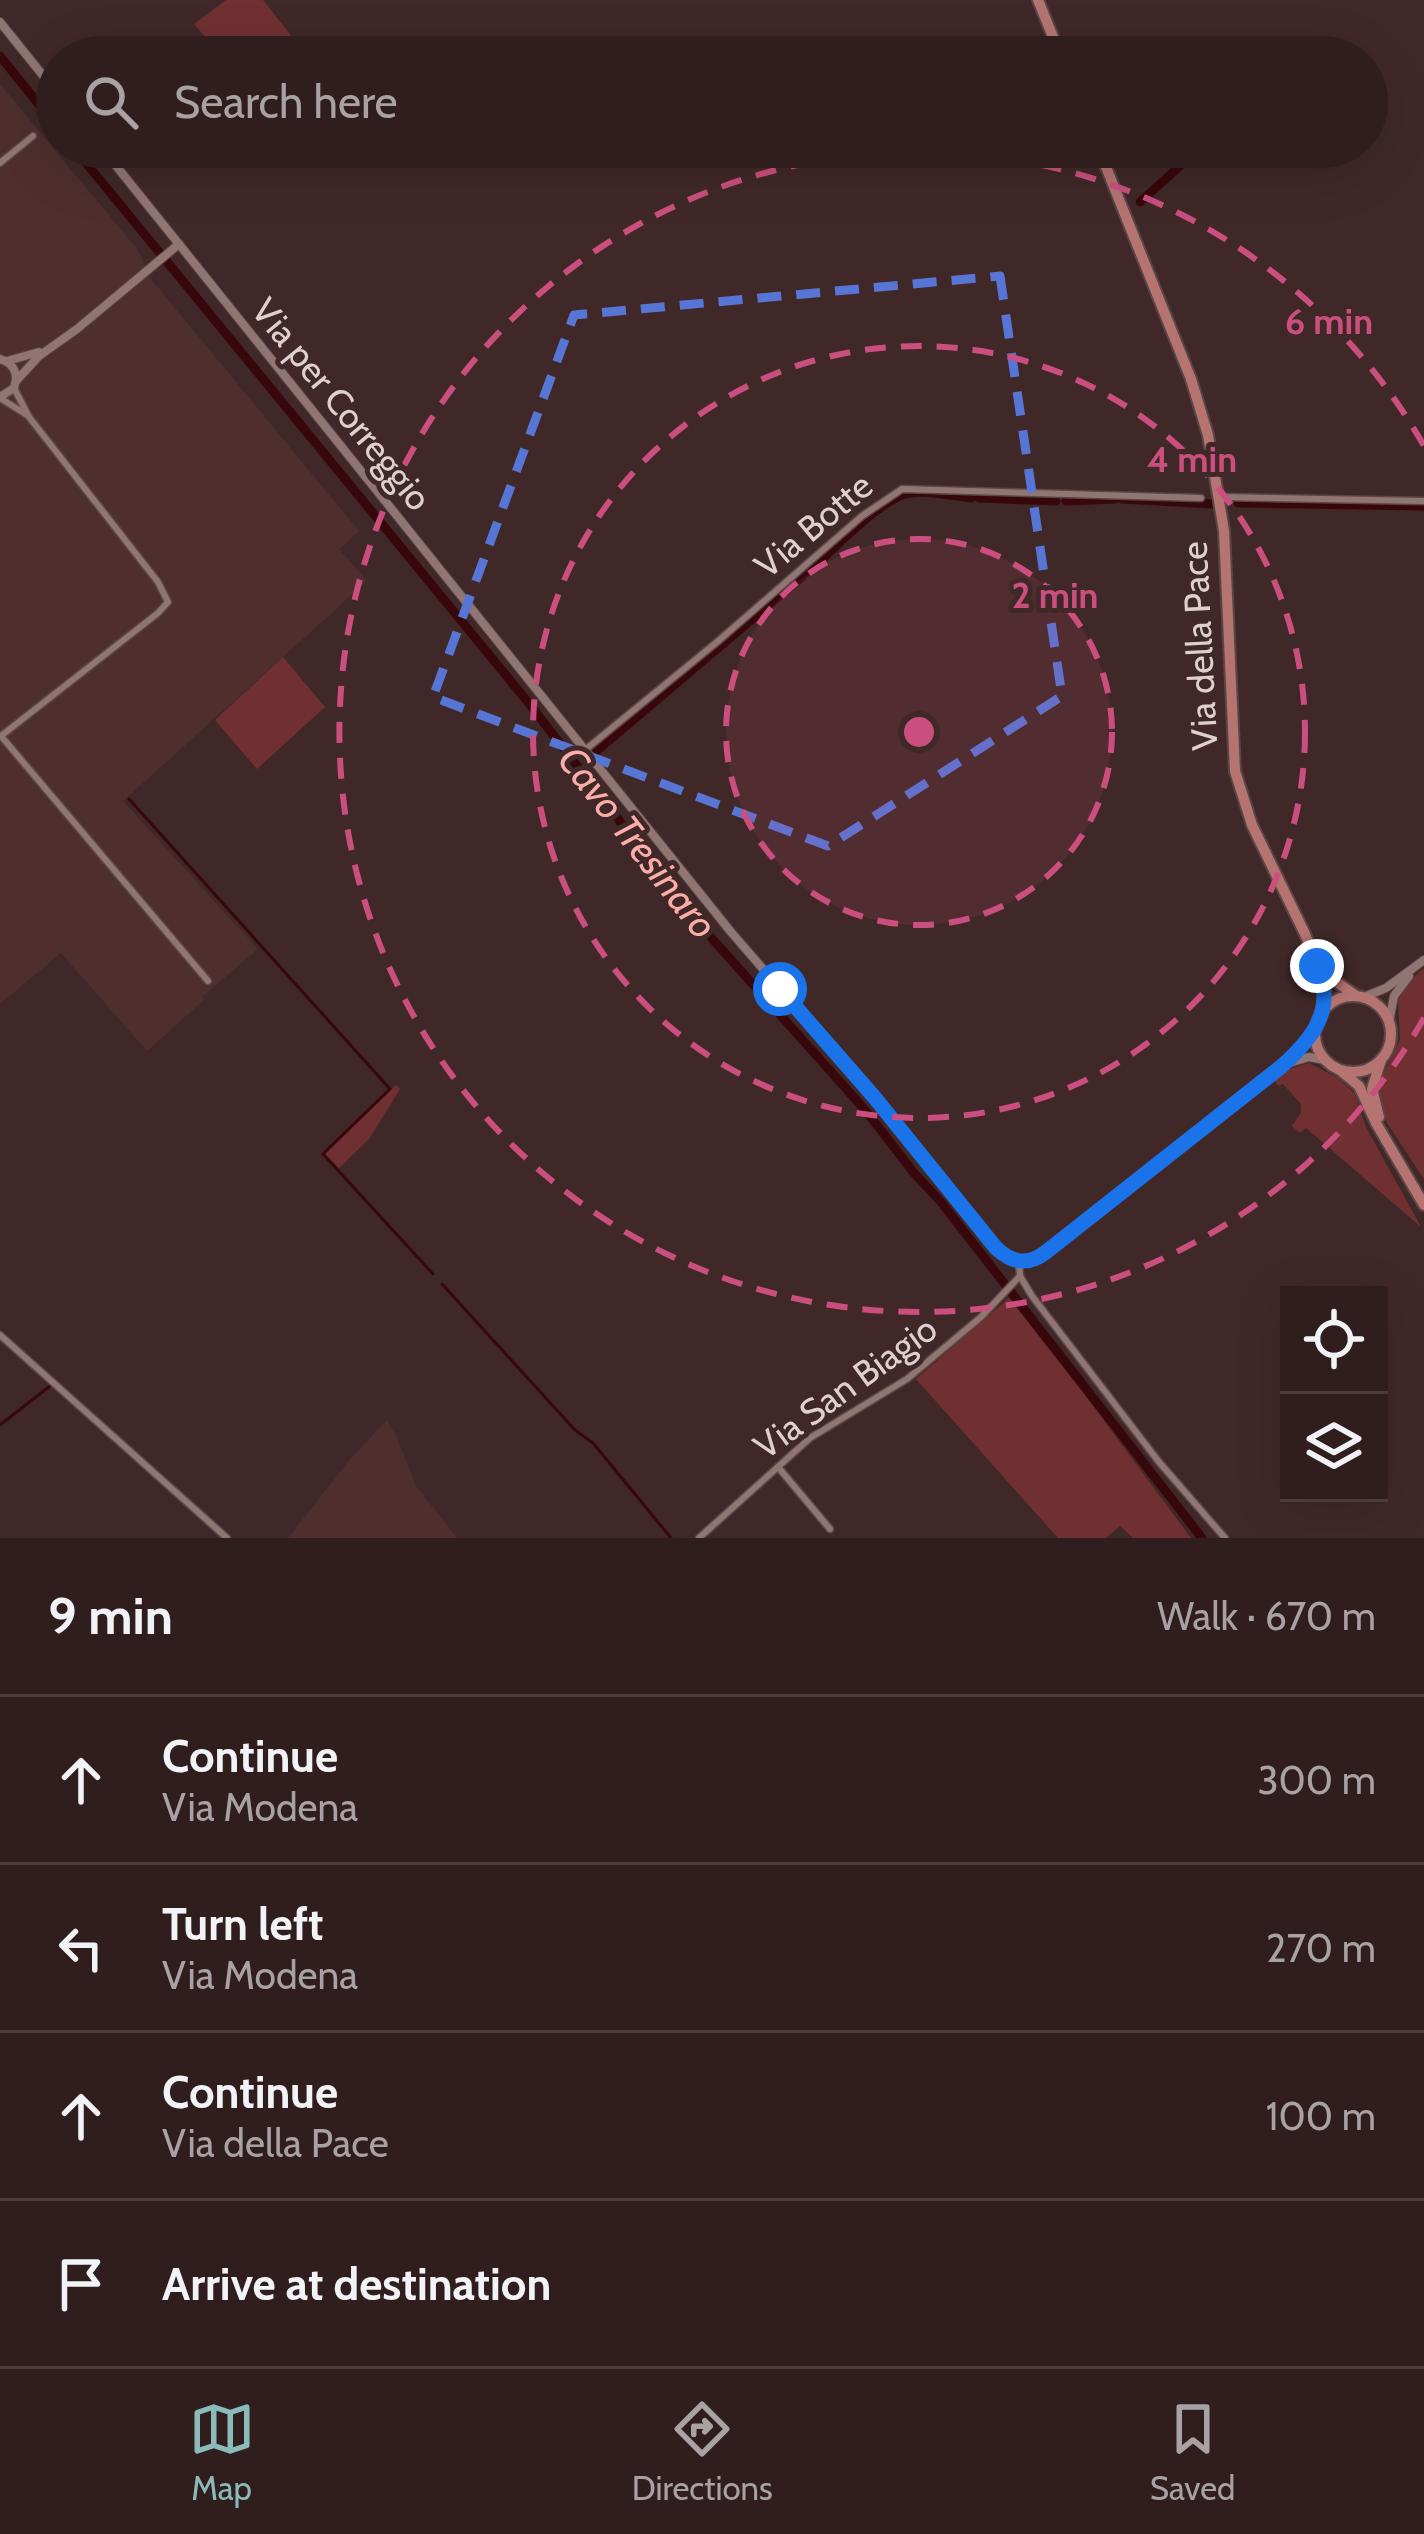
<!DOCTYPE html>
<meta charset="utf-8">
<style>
:root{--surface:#301e1e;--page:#382727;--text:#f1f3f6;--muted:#a8a2a4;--line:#4b3c3c;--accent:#8bbbb9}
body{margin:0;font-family:Cabin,sans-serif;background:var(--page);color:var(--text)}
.controls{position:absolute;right:36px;bottom:36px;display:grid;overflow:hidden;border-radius:0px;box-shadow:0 12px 48px #0002}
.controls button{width:108px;height:108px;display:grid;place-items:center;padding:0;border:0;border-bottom:3px solid var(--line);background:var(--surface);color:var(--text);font:60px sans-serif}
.stop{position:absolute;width:36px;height:36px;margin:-27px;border:9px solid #1a73e8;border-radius:50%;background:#fff}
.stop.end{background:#1a73e8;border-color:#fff;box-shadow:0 3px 12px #0008}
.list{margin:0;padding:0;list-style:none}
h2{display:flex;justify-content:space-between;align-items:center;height:156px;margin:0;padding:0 48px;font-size:51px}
h2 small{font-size:39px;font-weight:400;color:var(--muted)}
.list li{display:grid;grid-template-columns:78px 1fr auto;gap:36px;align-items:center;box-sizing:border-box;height:168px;padding:0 48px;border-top:3px solid var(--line)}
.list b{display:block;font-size:45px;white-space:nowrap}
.list p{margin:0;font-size:39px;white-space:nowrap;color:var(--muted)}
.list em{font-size:39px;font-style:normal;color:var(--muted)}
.icon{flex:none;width:66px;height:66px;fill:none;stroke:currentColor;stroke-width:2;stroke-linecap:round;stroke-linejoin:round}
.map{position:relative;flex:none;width:1424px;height:1538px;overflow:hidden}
.search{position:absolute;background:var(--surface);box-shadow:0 12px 48px #0002;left:36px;right:36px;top:36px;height:132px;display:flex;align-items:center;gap:30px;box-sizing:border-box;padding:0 42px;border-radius:66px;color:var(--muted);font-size:45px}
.sheet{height:828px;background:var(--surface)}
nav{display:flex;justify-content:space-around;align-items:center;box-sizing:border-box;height:168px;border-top:3px solid var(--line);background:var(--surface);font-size:33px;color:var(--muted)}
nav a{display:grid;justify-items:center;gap:6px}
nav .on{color:var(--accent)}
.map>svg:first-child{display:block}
.built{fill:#4e2f2e}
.green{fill:#703031}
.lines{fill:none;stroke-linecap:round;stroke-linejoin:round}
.stream{stroke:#37070b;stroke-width:3}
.canal{stroke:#37070b;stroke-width:9}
.minor-casing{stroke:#5a4645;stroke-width:9}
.tertiary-casing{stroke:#5a4645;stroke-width:10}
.primary-casing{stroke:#5a4645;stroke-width:14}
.minor{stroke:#917573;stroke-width:6}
.tertiary{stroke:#917573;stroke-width:8}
.primary{stroke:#b57472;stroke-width:10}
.route{stroke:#1a73e8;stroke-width:15}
.marked{fill:none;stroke:#5775d5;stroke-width:9;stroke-dasharray:24 15;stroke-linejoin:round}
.ring{fill:none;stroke:#cb4f7e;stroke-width:6;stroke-dasharray:21 15}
.labels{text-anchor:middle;stroke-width:10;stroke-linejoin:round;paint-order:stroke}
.street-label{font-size:36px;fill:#dfcfce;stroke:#402828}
.water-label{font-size:39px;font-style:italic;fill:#fbadaa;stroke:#402828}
.centre{fill:#cb4f7e;stroke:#402828;stroke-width:6}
.ring-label{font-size:36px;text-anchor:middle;font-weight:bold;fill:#cb4f7e;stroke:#402828;stroke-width:10;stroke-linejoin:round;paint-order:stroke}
</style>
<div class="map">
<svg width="1424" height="1538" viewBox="0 0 1424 1538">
<rect width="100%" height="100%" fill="#402828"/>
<!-- built -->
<g class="built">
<path d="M0,84L138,250L151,279L359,531L339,549L367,581L123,801L258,949L202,997L204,1000L147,1051L61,953L0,1004Z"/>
<path d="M387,1420L396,1435L416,1486L457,1538H288L351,1458Z"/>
</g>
<!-- green -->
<g class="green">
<path d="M226,0H263L301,48L289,57H222L194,24Z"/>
<path d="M283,657L325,707L257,769L215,720Z"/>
<path d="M1424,968V1179L1387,1123L1379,1095L1382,1077L1400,1040L1398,1000L1409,982Z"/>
<path d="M1309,1063L1338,1078L1355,1094L1366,1127L1421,1227L1306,1128L1300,1133L1292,1126L1301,1113V1104L1283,1084L1278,1086L1273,1078L1281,1072Z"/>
<path d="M396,1085L400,1089L369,1139L339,1168L326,1155V1150Z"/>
<path d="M1009,1298L1082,1391L1191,1538H1133L1120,1526L1106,1538H1058L916,1379Z"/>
</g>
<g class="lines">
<!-- stream -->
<g class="stream">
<path d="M129,799L390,1089L323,1154L433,1274"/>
<path d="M442,1284L575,1430L593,1443L671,1538"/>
<path d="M0,1425L50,1386"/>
</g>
<!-- canal -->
<g class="canal">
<path d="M0,56L57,127"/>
<path d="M73,147L527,701L700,925L866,1111L914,1173L941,1202L1202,1538"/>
<path d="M1140,202L1201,147"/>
<path d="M979,498L1056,501"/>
<path d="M1122,499L1214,504"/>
<path d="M1066,501L1115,499"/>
<path d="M1238,503L1424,506"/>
<path d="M808,572C831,552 878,502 905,494C924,489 951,496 971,498"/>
<path d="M594,753L803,576"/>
</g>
<!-- minor casing -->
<g class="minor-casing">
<g id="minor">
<path d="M0,163L33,136"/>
<path d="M0,398L27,415"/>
<path d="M1220,497L1424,501"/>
<path d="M1,736L158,613L168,602L158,582L29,417L14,388"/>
<path d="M1,736L208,981"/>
<path d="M585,750L717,642L862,516L902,489L1201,498"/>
<path d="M1019,1262L1020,1276L1032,1296L1159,1462L1225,1538"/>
<path d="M0,1335L227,1538"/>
<path d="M778,1467L830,1529"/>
<path d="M699,1538L810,1438L907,1379L981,1317L1020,1276"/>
</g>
</g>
<!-- tertiary casing -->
<g class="tertiary-casing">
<g id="tertiary">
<path d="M0,22L57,93"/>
<path d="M101,147L731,932L875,1098L1004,1255C1019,1264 1031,1262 1046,1253L1282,1066L1306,1044L1315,1029"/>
<path d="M0,359C14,363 19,374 14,388L0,397"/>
<path d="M7,361L39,352"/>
<path d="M16,381L39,356L77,329L179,244"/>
<path d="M1364,997L1386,988L1424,960"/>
<path d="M1389,1022L1394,996L1409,976"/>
<path d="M1289,1063L1309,1057L1325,1060"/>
</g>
</g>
<!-- primary casing -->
<g class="primary-casing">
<g id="primary">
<path d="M1038,0L1061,57"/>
<path d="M1098,147L1191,379L1208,435L1224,531L1235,771L1252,825L1305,934L1323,980L1325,991L1322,1011"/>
<path d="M1322,962L1331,978L1355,995"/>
<circle cx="1353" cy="1034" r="38"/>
<path d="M1341,1071L1359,1086L1376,1123L1424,1205"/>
<path d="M1379,1117L1372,1089L1381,1060"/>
</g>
</g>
<!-- minor -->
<use href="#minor" class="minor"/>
<!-- tertiary -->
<use href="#tertiary" class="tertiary"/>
<!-- primary -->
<use href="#primary" class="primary"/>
</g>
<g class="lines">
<!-- route -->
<path class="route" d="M780,989L875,1098L996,1248C1012,1263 1028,1266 1046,1252L1282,1066C1314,1037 1336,1009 1317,966"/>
</g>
<!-- marked area -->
<path class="marked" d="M1000,276L1062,696L828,846L433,697L574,315Z"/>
<!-- distance rings -->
<circle cx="919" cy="732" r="193" fill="#cb4f7e" fill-opacity=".12"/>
<g class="ring">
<circle cx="919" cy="732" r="193"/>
<circle cx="919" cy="732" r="386"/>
<path d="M1424 1018A580 580 0 1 1 1424 446"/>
</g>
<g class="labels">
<!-- street labels -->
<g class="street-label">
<text transform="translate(342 404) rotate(51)" y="13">Via per Correggio</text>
<text transform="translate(813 525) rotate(-40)" y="13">Via Botte</text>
<text transform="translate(1199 646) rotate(-93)" y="13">Via della Pace</text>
<text transform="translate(845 1387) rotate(-36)" y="13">Via San Biagio</text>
</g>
<!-- water labels -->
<g class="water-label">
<text transform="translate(638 842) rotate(52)" y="14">Cavo Tresinaro</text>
</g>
</g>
<circle cx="919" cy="732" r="18" class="centre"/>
<g class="ring-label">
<text x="1329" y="334">6 min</text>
<text x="1192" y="472">4 min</text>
<text x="1055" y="608">2 min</text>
</g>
</svg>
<div class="controls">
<button><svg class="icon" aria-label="locate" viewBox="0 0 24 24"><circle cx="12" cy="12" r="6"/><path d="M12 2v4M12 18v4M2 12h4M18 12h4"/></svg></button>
<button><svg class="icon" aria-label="layers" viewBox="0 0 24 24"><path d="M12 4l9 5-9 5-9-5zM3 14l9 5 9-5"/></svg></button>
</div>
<div class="stop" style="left:780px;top:989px"></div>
<div class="stop end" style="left:1317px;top:966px"></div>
<div class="search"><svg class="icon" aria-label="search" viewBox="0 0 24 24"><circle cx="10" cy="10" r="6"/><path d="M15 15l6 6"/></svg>Search here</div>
</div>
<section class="sheet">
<h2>9 min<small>Walk · 670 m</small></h2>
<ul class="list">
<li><svg class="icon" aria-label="ahead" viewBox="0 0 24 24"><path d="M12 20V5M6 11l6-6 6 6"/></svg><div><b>Continue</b><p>Via Modena</p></div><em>300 m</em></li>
<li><svg class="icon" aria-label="left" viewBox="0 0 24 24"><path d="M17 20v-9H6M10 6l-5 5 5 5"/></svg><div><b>Turn left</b><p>Via Modena</p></div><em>270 m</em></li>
<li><svg class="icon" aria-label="ahead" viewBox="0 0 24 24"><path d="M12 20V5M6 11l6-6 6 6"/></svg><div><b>Continue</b><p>Via della Pace</p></div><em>100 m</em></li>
<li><svg class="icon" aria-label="arrive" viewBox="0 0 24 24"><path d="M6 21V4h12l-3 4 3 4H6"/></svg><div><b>Arrive at destination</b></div></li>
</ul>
</section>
<nav>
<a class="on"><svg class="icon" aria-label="map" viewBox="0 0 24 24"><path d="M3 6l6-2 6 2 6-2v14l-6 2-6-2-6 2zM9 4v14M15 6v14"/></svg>Map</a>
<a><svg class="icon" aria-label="directions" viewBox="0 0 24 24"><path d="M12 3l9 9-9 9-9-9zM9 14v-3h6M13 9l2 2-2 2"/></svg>Directions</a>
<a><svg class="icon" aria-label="saved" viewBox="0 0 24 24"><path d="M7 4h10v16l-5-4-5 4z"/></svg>Saved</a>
</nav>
